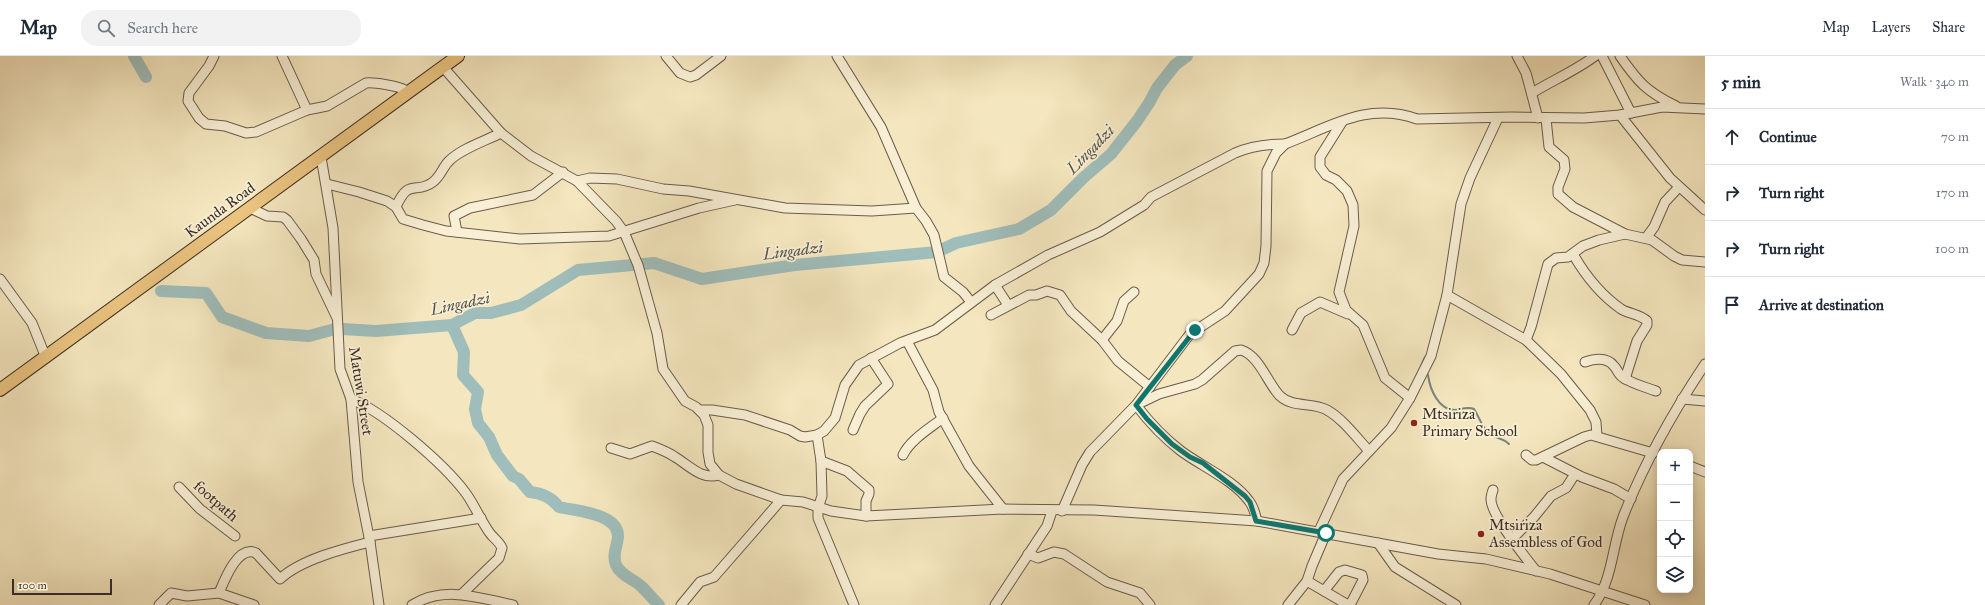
<!DOCTYPE html>
<meta charset="utf-8">
<style>
:root{--surface:#fff;--page:#f2f2f3;--text:#1f2937;--muted:#747a83;--line:#e0e1e3}
body{margin:0;font-family:"IM FELL Great Primer",serif;background:var(--page);color:var(--text)}
.controls{position:absolute;right:12px;bottom:12px;display:grid;overflow:hidden;border-radius:8px;box-shadow:0 2px 10px #0003}
.controls button{width:36px;height:36px;display:grid;place-items:center;padding:0;border:0;border-bottom:1px solid var(--line);background:var(--surface);color:var(--text);font:20px sans-serif}
.scale{position:absolute;left:12px;bottom:10px;width:100px;box-sizing:border-box;padding-left:4px;border:2px solid #3c2e26;border-top:0;font-size:11px;line-height:14px;white-space:nowrap;color:#3c2e26;-webkit-text-stroke:3px #f8efd5;paint-order:stroke}
.stop{position:absolute;width:12px;height:12px;margin:-9px;border:3px solid #0f766e;border-radius:50%;background:#fff}
.stop.end{background:#0f766e;border-color:#fff;box-shadow:0 1px 4px #0008}
.list{margin:0;padding:0;list-style:none}
h2{display:flex;justify-content:space-between;align-items:center;height:52px;margin:0;padding:0 16px;font-size:17px}
h2 small{font-size:13px;font-weight:400;color:var(--muted)}
.list li{display:grid;grid-template-columns:26px 1fr auto;gap:12px;align-items:center;box-sizing:border-box;height:56px;padding:0 16px;border-top:1px solid var(--line)}
.list b{display:block;font-size:15px;white-space:nowrap}
.list em{font-size:13px;font-style:normal;color:var(--muted)}
.icon{flex:none;width:22px;height:22px;fill:none;stroke:currentColor;stroke-width:2;stroke-linecap:round;stroke-linejoin:round}
.map{position:relative;flex:none;width:1705px;height:549px;overflow:hidden}
header{display:flex;align-items:center;gap:24px;box-sizing:border-box;height:56px;padding:0 20px;background:var(--surface);border-bottom:1px solid var(--line)}
header strong{font-size:19px}
nav{display:flex;gap:22px;margin-inline-start:auto;font-size:14px}
.search{width:280px;height:36px;background:var(--page);display:flex;align-items:center;gap:10px;box-sizing:border-box;padding:0 14px;border-radius:16px;color:var(--muted);font-size:15px}
main{display:flex}
aside{flex:1;background:var(--surface)}
.map>svg:first-child{display:block}
.lines{fill:none;stroke-linecap:round;stroke-linejoin:round}
.stream{stroke:#77847f;stroke-width:2}
.river{stroke:#9fbdba;stroke-width:12}
.minor-casing{stroke:#6a5c4c;stroke-width:11}
.major-casing{stroke:#3c2e26;stroke-width:14}
.minor{stroke:#f8efd5;stroke-width:9}
.major{stroke:#eac37f;stroke-width:12}
.route{stroke:#0f766e;stroke-width:5}
.poi-dot{fill:#8f2418;stroke:#f8efd5;stroke-width:1.5}
.labels{text-anchor:middle;stroke-width:3.5;stroke-linejoin:round;paint-order:stroke}
.street-label{font-size:15px;fill:#3c2e26;stroke:#f8efd5}
.poi-label{font-size:15px;fill:#3c2e26;stroke:#f8efd5;text-anchor:start}
.water-label{font-size:16px;font-style:italic;fill:#55524b;stroke:#f8efd5}
</style>
<header>
<strong>Map</strong>
<div class="search"><svg class="icon" aria-label="search" viewBox="0 0 24 24"><circle cx="10" cy="10" r="6"/><path d="M15 15l6 6"/></svg>Search here</div>
<nav><a>Map</a><a>Layers</a><a>Share</a></nav>
</header>
<main>
<div class="map">
<svg width="1705" height="549" viewBox="0 0 1705 549">
<rect width="100%" height="100%" fill="#f4e6be"/>
<filter id="stains"><feTurbulence type="fractalNoise" baseFrequency=".005" numOctaves="4"/><feColorMatrix values="0 0 0 0 .2 0 0 0 0 .09 0 0 0 0 .02 0 0 0 .5 -.17"/></filter>
<radialGradient id="worn" r=".72"><stop offset=".6" stop-color="#630" stop-opacity="0"/><stop offset="1" stop-color="#630" stop-opacity=".3"/></radialGradient>
<g class="lines">
<!-- stream -->
<g class="stream">
<path d="M1421,310L1425,301"/>
<path d="M1424,317L1428,319C1430,333 1438,354 1455,354C1462,353 1468,350 1474,353C1480,362 1482,373 1492,379C1498,383 1503,382 1509,388"/>
</g>
<!-- river -->
<g class="river">
<path d="M134,0L146,21"/>
<path d="M161,235L206,237L222,261L266,277L309,280L335,273"/>
<path d="M452,269L464,296L463,319L478,336L475,353L478,367L489,381L497,399L513,420L519,423L530,436C542,437 551,441 559,451C575,455 619,457 618,481C617,491 612,499 616,509C621,520 634,523 642,531C648,537 653,543 659,549"/>
<path d="M342,273L376,275L452,269L475,257H491L521,249L578,214L654,207L702,223L795,209L937,196L956,187L1019,173L1051,154L1083,122L1111,98L1137,65L1149,47L1157,32L1175,9L1187,0"/>
</g>
<!-- minor casing -->
<g class="minor-casing">
<g id="minor">
<path d="M214,0L209,10L189,37L188,45L199,62L206,68L225,70L246,77L256,76L307,54L327,50L366,27C374,26 398,30 405,34L406,38"/>
<path d="M282,0L307,54"/>
<path d="M666,0L680,17L690,21L696,19L721,0"/>
<path d="M837,0L881,71L916,152L926,165L934,179L944,221L963,236L971,246"/>
<path d="M1517,0L1526,17L1538,62"/>
<path d="M1602,0L1631,57"/>
<path d="M1620,0C1638,26 1647,36 1676,50"/>
<path d="M443,11L501,77L531,100L577,125L616,165L624,176L638,209L657,277L663,313L685,345L696,351L704,359L708,369V396L710,408L719,419L736,428L781,444L803,446L831,455L866,460L1003,453L1094,454L1257,465L1438,498L1486,503L1550,518L1645,549"/>
<path d="M1532,37C1553,24 1575,15 1595,0"/>
<path d="M1620,59L1670,122L1705,154"/>
<path d="M1546,63L1549,91L1564,104L1565,113L1558,131V138L1573,151L1625,178L1652,184L1674,200L1682,204L1705,206"/>
<path d="M1342,66L1320,101V111L1326,119L1336,124L1347,135L1353,149L1354,170L1339,236L1346,254L1363,269L1385,322L1410,342"/>
<path d="M321,101L333,172L340,313L351,343L358,426L370,486L379,549"/>
<path d="M577,125L590,122L617,123L663,133L689,135L785,152L872,155L916,152"/>
<path d="M327,128L359,136L387,145L396,151L403,163L423,169L446,175L520,183L609,180L699,152L735,144"/>
<path d="M396,151C409,121 416,139 433,126C441,120 443,110 450,104C463,92 485,85 501,77"/>
<path d="M250,152L267,160L283,161L287,164L301,183L314,204L316,218L337,262"/>
<path d="M457,176L454,160L470,152L533,139L563,116"/>
<path d="M1646,182L1654,171L1665,146L1679,131"/>
<path d="M1573,198C1585,219 1601,239 1621,253C1629,258 1640,258 1647,265V269L1637,285L1625,323"/>
<path d="M0,223L32,267L46,302"/>
<path d="M995,229L1008,249"/>
<path d="M1447,239L1526,284L1561,318L1590,354L1596,366L1597,380"/>
<path d="M991,259L1029,239H1036L1047,235L1060,239L1071,255L1102,284L1118,305L1150,331"/>
<path d="M1292,274L1301,257L1320,246L1348,258"/>
<path d="M1102,284L1117,265L1124,245L1134,236"/>
<path d="M1526,284L1531,271L1548,208L1556,202L1568,201L1583,190L1599,184L1625,178"/>
<path d="M907,285L933,334L939,356L969,410L1003,453"/>
<path d="M1585,306C1594,303 1607,301 1614,310C1618,314 1618,319 1624,322C1633,328 1645,331 1656,335"/>
<path d="M351,343C384,356 443,407 465,436C474,448 480,463 489,476C493,482 499,485 502,492L499,502L462,538"/>
<path d="M1682,343L1705,345"/>
<path d="M700,354H712L745,359L790,374L800,380L805,381L817,379L824,375L835,362L845,329L859,309L900,287L935,274L995,229L1048,199L1100,176L1144,149L1151,141L1235,97C1251,90 1268,88 1285,88"/>
<path d="M853,374L860,358L865,350L888,328L871,302"/>
<path d="M817,379L821,405L822,440L818,452V462L854,549"/>
<path d="M611,392L630,398L652,390C660,393 668,396 675,401C690,410 701,424 719,419"/>
<path d="M903,399C910,384 930,372 943,362"/>
<path d="M1526,399L1532,404H1536L1584,381L1591,379L1653,397"/>
<path d="M1543,401L1582,421L1614,433L1631,443"/>
<path d="M821,405L847,415L869,434V438L866,445V460"/>
<path d="M1690,410L1705,416"/>
<path d="M179,431L200,453L235,480"/>
<path d="M1493,434C1492,437 1491,440 1491,443C1490,458 1526,502 1536,515"/>
<path d="M1062,455L1082,409L1090,396L1136,349L1190,278L1225,255L1259,218L1264,207L1266,190L1267,115L1276,97L1285,88C1330,71 1368,45 1417,63L1511,61L1584,62L1620,59L1662,51L1705,53"/>
<path d="M1257,465C1255,458 1254,451 1249,445C1234,424 1201,410 1181,395C1164,382 1149,366 1136,349L1159,338L1195,328L1202,324L1235,295L1241,294C1259,299 1268,328 1280,340C1293,352 1313,346 1327,354C1343,363 1356,381 1369,395"/>
<path d="M1319,475L1343,423L1391,372L1410,342L1431,300L1447,239L1461,148L1470,122L1498,62"/>
<path d="M369,480L481,462"/>
<path d="M1512,483L1534,461L1551,440L1566,432L1575,418"/>
<path d="M1378,487L1395,511L1456,549"/>
<path d="M1028,498L1038,502L1054,496L1064,498L1107,526L1140,537L1150,549"/>
<path d="M1307,525L1348,549"/>
<path d="M1324,535L1339,516L1345,514L1362,519L1363,524L1350,549"/>
<path d="M219,537C224,525 238,488 256,497L280,523C300,504 342,493 370,486"/>
<path d="M159,549L171,537L187,540L219,537L254,549"/>
<path d="M412,549C445,529 479,542 513,549"/>
<path d="M681,549L700,526L714,521L781,444"/>
<path d="M995,549L1047,470L1052,455"/>
<path d="M1288,549L1307,525L1312,510L1326,477"/>
<path d="M1594,549C1613,523 1612,490 1623,461C1644,407 1673,356 1705,308"/>
</g>
</g>
<!-- major casing -->
<g class="major-casing">
<path id="major" d="M0,334L458,0"/>
</g>
<!-- minor -->
<use href="#minor" class="minor"/>
<!-- major -->
<use href="#major" class="major"/>
</g>
<g class="lines">
<!-- route -->
<path class="route" d="M1195,274L1136,349L1147,363L1172,388L1190,401L1203,407L1245,440L1250,446L1256,465L1326,477"/>
</g>
<!-- markers -->
<g class="poi-dot">
<circle cx="1414" cy="367" r="4"/>
<circle cx="1481" cy="478" r="4"/>
</g>
<g class="labels">
<!-- street labels -->
<g class="street-label">
<text transform="translate(220 154) rotate(-36)" y="5">Kaunda Road</text>
<text transform="translate(361 335) rotate(81)" y="5">Matuwi Street</text>
<text transform="translate(216 445) rotate(41)" y="5">footpath</text>
</g>
<!-- poi labels -->
<g class="poi-label">
<text x="1422" y="363">Mtsiriza<tspan x="1422" dy="17">Primary School</tspan></text>
<text x="1489" y="474">Mtsiriza<tspan x="1489" dy="17">Assembless of God</tspan></text>
</g>
<!-- water labels -->
<g class="water-label">
<text transform="translate(1090 93) rotate(-46)" y="6">Lingadzi</text>
<text transform="translate(793 194) rotate(-7)" y="6">Lingadzi</text>
<text transform="translate(460 247) rotate(-12)" y="6">Lingadzi</text>
</g>
</g>
<rect width="100%" height="100%" filter="url(#stains)"/>
<rect width="100%" height="100%" fill="url(#worn)"/>
</svg>
<div class="controls">
<button>+</button>
<button>−</button>
<button><svg class="icon" aria-label="locate" viewBox="0 0 24 24"><circle cx="12" cy="12" r="6"/><path d="M12 2v4M12 18v4M2 12h4M18 12h4"/></svg></button>
<button><svg class="icon" aria-label="layers" viewBox="0 0 24 24"><path d="M12 4l9 5-9 5-9-5zM3 14l9 5 9-5"/></svg></button>
</div>
<div class="scale">100 m</div>
<div class="stop" style="left:1326px;top:477px"></div>
<div class="stop end" style="left:1195px;top:274px"></div>
</div>
<aside>
<h2>5 min<small>Walk · 340 m</small></h2>
<ul class="list">
<li><svg class="icon" aria-label="ahead" viewBox="0 0 24 24"><path d="M12 20V5M6 11l6-6 6 6"/></svg><div><b>Continue</b></div><em>70 m</em></li>
<li><svg class="icon" aria-label="right" viewBox="0 0 24 24"><path d="M7 20v-9h11M14 6l5 5-5 5"/></svg><div><b>Turn right</b></div><em>170 m</em></li>
<li><svg class="icon" aria-label="right" viewBox="0 0 24 24"><path d="M7 20v-9h11M14 6l5 5-5 5"/></svg><div><b>Turn right</b></div><em>100 m</em></li>
<li><svg class="icon" aria-label="arrive" viewBox="0 0 24 24"><path d="M6 21V4h12l-3 4 3 4H6"/></svg><div><b>Arrive at destination</b></div></li>
</ul>
</aside>
</main>
